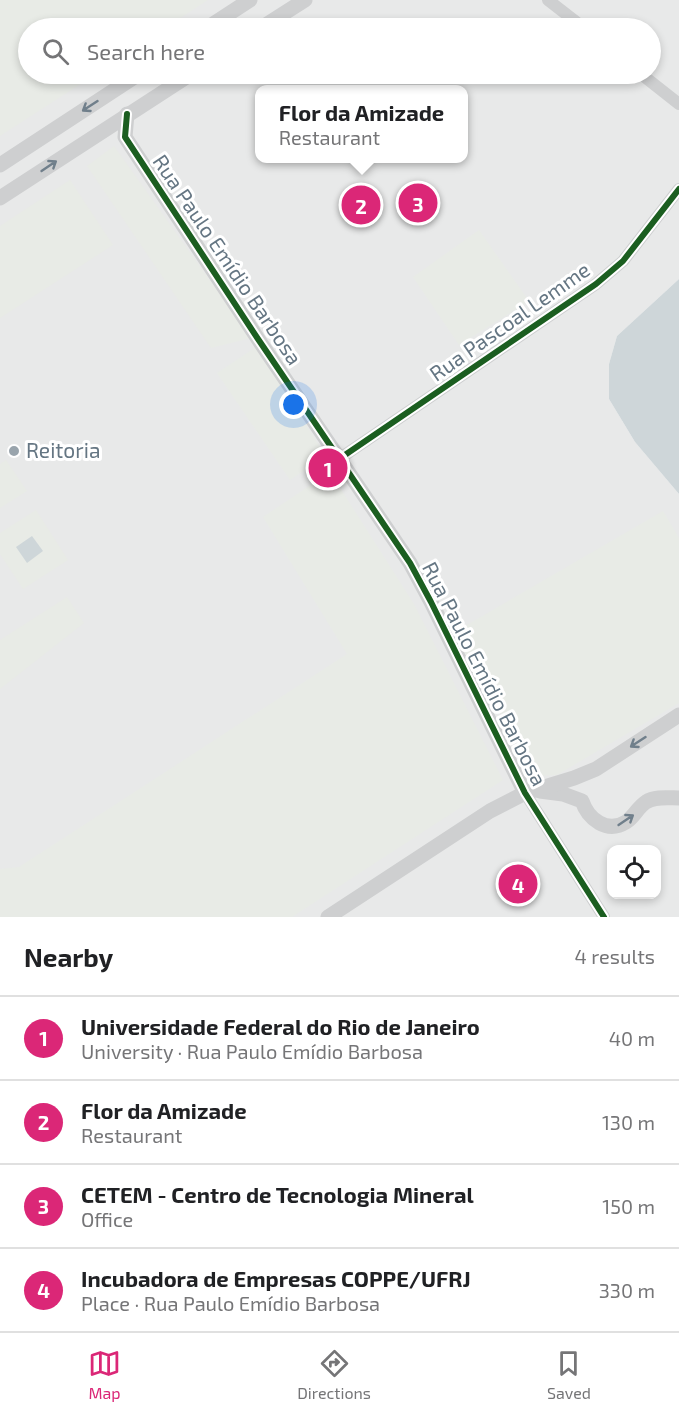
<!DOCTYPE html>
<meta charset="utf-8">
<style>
:root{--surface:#fff;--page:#f6f6f6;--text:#202124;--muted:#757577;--line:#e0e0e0;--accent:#db2777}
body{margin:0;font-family:"Exo 2",sans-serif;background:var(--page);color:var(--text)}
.controls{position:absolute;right:18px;bottom:18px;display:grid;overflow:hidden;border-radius:12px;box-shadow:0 3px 9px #0003}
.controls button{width:54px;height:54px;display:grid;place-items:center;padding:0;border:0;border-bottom:2px solid var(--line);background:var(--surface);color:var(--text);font:30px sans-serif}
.you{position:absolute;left:294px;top:405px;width:21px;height:21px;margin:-15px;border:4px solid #fff;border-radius:50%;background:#1a73e8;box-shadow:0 0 0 9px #1a73e833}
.badge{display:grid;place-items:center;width:39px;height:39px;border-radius:50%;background:var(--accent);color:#fff;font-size:20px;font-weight:700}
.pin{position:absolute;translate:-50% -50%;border:3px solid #fff;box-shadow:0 2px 6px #0006}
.popup{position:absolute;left:255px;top:85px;width:213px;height:78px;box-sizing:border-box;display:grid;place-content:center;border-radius:12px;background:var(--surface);filter:drop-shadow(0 2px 4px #0005);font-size:20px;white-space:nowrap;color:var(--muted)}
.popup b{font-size:22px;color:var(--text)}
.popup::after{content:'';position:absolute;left:50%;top:100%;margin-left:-12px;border:12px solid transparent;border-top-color:var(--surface)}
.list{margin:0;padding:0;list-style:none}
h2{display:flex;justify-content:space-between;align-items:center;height:78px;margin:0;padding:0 24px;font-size:26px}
h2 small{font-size:20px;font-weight:400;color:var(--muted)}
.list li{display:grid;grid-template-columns:39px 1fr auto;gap:18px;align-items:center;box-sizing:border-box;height:84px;padding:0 24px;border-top:2px solid var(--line)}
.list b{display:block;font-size:22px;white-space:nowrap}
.list p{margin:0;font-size:20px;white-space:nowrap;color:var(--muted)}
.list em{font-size:20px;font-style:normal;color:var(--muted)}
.icon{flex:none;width:33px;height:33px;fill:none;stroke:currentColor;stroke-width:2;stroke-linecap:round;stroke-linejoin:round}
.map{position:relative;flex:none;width:679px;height:917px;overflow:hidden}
.search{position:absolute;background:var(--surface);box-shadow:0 3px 9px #0003;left:18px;right:18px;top:18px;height:66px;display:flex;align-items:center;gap:15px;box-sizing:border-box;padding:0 21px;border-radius:33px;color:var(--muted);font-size:22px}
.sheet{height:414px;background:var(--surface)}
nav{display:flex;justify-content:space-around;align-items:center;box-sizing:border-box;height:84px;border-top:2px solid var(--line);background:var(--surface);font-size:16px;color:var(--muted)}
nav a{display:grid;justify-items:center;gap:3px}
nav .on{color:var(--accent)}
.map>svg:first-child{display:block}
.built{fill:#e8e9e9;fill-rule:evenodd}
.green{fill:#e8ebe6}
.water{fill:#ced6d9}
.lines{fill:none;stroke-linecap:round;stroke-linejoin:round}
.minor{stroke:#cecfd0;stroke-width:12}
.tertiary{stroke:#cecfd0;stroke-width:15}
.cycleway-casing{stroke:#fff;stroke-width:10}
.cycleway{stroke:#1b5e20;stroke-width:6}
.oneway{stroke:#707f8b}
.poi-dot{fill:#99a4ac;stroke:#fff;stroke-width:2}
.labels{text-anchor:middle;stroke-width:6;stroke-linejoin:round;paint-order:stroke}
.street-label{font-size:21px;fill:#657683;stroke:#fff}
.poi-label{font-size:21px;fill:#657683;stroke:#fff;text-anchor:start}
</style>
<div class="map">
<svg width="679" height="917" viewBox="0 0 679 917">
<rect width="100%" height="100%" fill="#f9f9f9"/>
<!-- built -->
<path class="built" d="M0,0H679V279L617,336L609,364V399L635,442L679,494V917H0ZM28,28H650V74H28ZM259,89H463V158H259ZM612,850H656V894H612Z"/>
<!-- green -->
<g class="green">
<path d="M0,0H208L165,28H28V74H96L0,136Z"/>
<path d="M114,146L251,338L211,348L87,166Z"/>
<path d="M70,180L113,245L0,318V226Z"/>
<path d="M479,230L529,301L459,345L413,277Z"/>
<path d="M256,347L326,456L290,480L217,373Z"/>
<path d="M6,460L27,491L0,508V464Z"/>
<path d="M330,472L414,604L503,780L292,917H0V869L19,867L347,654L263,517Z"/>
<path d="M36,510L68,560L23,589L0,554V533Z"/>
<path d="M663,511L679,538V703L557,775L537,776L453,633Z"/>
<path d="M67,597L84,623L0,689V640Z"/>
</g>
<!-- water -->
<g class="water">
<path d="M679,279V494L635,442L609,399V364L617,336Z"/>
<path d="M32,536L43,551L27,563L16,547Z"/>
</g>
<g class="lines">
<!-- minor -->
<g class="minor">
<path d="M548,0L584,28"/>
<path d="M641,74L679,104"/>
<path d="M339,459L596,284L623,261L679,189"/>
<path d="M525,793L604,917"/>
</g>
<!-- tertiary -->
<g class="tertiary">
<path d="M207,28L250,0"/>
<path d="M261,28L305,0"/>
<path d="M127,114L125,137L258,339L410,563L431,602L525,793"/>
<path d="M0,165L139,74"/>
<path d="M0,198L191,74"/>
<path d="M540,791L563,794L582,801C588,819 607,834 626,822C634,817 638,807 646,802C655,796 669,798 679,798"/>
<path d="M328,917L490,811L525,793L574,778L596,769L679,715"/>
</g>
<!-- cycleway casing -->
<g class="cycleway-casing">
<g id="cycleway">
<path d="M127,114L125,137L258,339L410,563L431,602L525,793L604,917"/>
<path d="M339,459L596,284L623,261L679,189"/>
</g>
</g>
<!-- cycleway -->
<use href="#cycleway" class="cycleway"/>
</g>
<!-- one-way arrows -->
<defs><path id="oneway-shaft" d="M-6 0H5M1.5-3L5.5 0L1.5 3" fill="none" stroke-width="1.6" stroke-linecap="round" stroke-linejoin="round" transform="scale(1.5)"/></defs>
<g class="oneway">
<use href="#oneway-shaft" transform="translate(90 106) rotate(147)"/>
<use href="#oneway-shaft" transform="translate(49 166) rotate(-34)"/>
<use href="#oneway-shaft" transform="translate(638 742) rotate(147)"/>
<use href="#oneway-shaft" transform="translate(626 820) rotate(-34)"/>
</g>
<!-- markers -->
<circle class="poi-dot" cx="14" cy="451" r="6"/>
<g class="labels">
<!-- street labels -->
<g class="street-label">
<text transform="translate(227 260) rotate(56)" y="7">Rua Paulo Emídio Barbosa</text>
<text transform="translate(510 322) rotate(-35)" y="7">Rua Pascoal Lemme</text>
<text transform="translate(484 674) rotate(63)" y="7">Rua Paulo Emídio Barbosa</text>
</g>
<!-- poi labels -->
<g class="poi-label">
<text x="26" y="458">Reitoria</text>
</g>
</g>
</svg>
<div class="controls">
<button><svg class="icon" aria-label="locate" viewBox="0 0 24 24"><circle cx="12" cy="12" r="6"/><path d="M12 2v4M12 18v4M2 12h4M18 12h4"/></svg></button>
</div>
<div class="you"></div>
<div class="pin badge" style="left:328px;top:468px">1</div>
<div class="pin badge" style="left:361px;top:205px">2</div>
<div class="popup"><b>Flor da Amizade</b>Restaurant</div>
<div class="pin badge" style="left:418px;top:203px">3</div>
<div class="pin badge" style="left:518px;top:884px">4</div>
<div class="search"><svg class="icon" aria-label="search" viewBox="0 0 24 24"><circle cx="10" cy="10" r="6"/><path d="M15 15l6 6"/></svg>Search here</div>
</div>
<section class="sheet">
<h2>Nearby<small>4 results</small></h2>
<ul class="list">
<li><span class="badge">1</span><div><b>Universidade Federal do Rio de Janeiro</b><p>University · Rua Paulo Emídio Barbosa</p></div><em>40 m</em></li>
<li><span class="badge">2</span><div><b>Flor da Amizade</b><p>Restaurant</p></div><em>130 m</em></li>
<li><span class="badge">3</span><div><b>CETEM - Centro de Tecnologia Mineral</b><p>Office</p></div><em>150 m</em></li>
<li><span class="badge">4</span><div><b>Incubadora de Empresas COPPE/UFRJ</b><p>Place · Rua Paulo Emídio Barbosa</p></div><em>330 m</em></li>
</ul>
</section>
<nav>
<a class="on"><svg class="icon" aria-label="map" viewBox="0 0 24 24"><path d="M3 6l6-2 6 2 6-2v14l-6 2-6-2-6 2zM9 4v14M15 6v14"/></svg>Map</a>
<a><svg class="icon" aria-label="directions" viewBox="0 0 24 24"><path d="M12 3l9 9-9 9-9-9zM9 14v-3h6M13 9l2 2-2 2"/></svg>Directions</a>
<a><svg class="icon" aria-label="saved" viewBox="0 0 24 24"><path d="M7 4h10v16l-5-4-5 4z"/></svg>Saved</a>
</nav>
